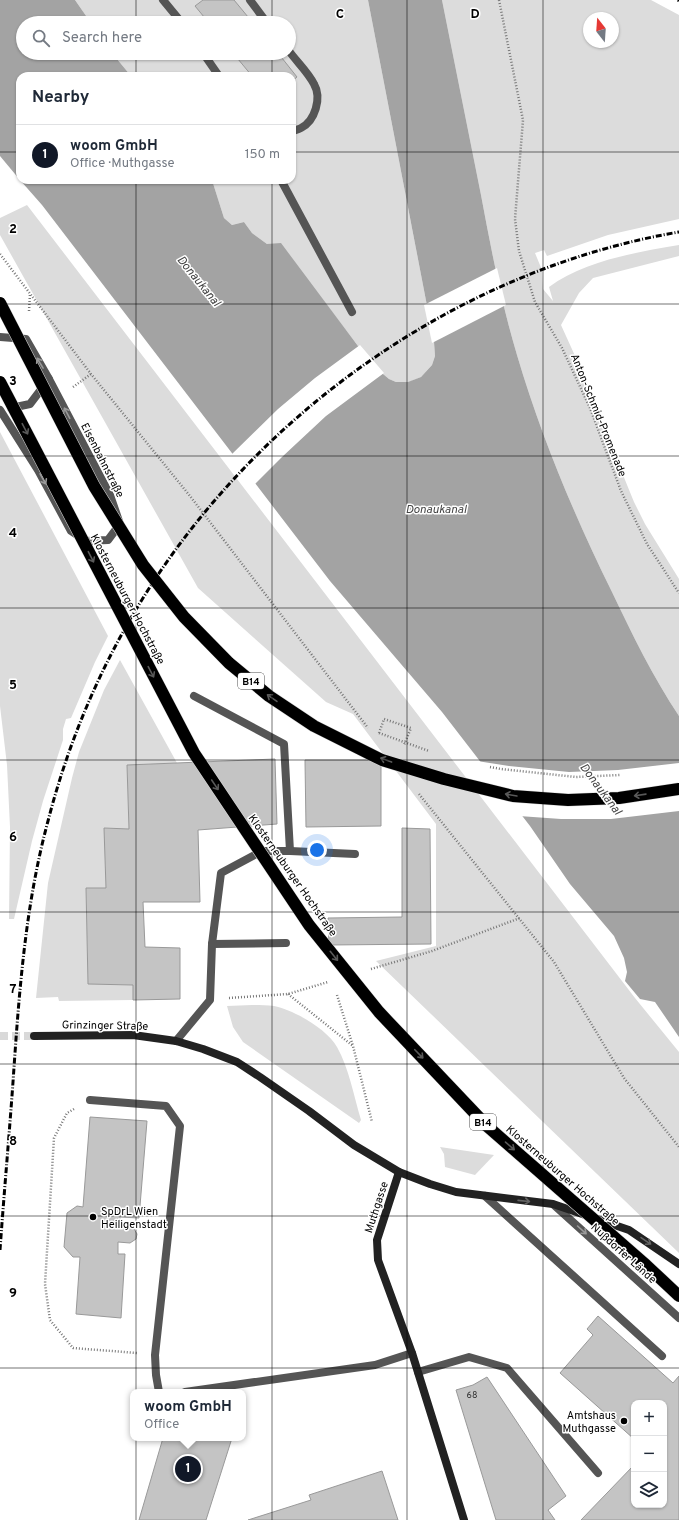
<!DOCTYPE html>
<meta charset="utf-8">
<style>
:root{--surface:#fff;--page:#f2f2f3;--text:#1f2937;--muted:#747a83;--line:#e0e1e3;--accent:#111827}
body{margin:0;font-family:Overpass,sans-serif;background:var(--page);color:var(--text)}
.controls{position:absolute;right:12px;bottom:12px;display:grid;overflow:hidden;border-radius:8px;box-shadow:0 1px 3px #0004}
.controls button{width:36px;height:36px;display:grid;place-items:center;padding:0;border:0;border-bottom:1px solid var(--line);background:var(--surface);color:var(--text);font:20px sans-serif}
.compass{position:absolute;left:583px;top:12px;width:36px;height:36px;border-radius:50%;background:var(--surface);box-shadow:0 1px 3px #0004;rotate:343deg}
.you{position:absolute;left:317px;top:850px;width:14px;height:14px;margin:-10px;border:3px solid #fff;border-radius:50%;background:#1a73e8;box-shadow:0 0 0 6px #1a73e833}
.badge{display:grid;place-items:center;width:26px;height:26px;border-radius:50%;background:var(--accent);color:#fff;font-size:13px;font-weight:700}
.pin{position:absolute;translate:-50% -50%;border:2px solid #fff;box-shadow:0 1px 4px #0006}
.popup{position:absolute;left:130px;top:1389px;width:116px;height:52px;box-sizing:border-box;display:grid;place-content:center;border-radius:8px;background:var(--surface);filter:drop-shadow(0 1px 3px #0005);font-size:13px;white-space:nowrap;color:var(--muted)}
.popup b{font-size:15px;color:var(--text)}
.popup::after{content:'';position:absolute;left:50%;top:100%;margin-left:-8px;border:8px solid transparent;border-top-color:var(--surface)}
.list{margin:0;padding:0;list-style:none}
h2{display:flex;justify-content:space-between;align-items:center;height:52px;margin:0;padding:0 16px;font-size:17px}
h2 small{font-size:13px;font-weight:400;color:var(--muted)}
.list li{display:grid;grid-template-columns:26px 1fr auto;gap:12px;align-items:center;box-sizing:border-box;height:60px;padding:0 16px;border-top:1px solid var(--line)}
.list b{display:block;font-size:15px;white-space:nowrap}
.list p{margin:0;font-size:13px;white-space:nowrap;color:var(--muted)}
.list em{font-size:13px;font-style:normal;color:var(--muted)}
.icon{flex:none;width:22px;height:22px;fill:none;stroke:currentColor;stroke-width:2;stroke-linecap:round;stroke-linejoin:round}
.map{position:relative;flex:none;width:679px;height:1520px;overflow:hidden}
.search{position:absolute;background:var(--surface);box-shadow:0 1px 3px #0004;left:16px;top:16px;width:280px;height:44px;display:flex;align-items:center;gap:10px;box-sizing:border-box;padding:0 14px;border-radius:22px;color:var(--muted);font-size:15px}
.panel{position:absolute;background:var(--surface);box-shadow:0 1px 3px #0004;left:16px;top:72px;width:280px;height:112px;border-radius:12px}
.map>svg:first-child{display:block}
.green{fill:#dcdcdc;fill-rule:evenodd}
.water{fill:#a3a3a3}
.pier{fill:#fff}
.building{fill:#c4c4c4;stroke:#999}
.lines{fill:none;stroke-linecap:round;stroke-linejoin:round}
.secondary-tunnel{stroke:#d9d9d9;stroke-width:8;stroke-dasharray:8 4;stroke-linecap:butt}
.path{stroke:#777;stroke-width:2.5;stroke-dasharray:1 2;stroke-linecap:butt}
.lane{stroke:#555;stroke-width:8}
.street{stroke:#555;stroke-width:8}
.secondary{stroke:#222;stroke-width:8}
.rail{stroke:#000;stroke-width:3;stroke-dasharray:6 2 1 2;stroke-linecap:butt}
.highway-bridge-casing{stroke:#dbdbdb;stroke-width:13;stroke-linecap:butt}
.path-bridge{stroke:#777;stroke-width:2.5;stroke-dasharray:1 2;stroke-linecap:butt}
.highway-bridge{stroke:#000;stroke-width:12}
.oneway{stroke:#999}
.oneway2{stroke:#595959}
.oneway3{stroke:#646464}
.grid{fill:none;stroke:#000;stroke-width:1;stroke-opacity:0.55}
.poi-dot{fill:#000;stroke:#fff;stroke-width:1.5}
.labels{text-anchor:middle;stroke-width:3;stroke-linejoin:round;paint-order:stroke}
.number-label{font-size:9px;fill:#313131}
.shield{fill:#fff;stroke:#4c4c4c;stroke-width:1}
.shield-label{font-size:10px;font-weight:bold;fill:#000}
.street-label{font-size:11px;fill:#000;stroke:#fff}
.poi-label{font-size:11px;fill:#000;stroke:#fff;text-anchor:start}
.water-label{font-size:12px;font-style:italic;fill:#444;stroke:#fff}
.grid-label{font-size:13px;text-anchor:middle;font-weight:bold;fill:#000;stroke:#fff;stroke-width:3;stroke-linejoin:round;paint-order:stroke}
</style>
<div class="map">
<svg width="679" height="1520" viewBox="0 0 679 1520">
<rect width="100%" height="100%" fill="#fff"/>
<!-- green -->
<g class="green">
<path d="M75,0H368L434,342L435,356L432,365L421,377L409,382H396L389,379L383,374L358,346L317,292L267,244L252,233L244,222L232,225L224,218L212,180H292V76H131L112,53H289V23H91Z"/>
<path d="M442,0H651L679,15V219L608,235L547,256L544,250L535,253L542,270L543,289L553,301L549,287C584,261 637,252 679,245V256L593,278L579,293L561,325L586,380L612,448L634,502L645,524L679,579V716C653,677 632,634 612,592C574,515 541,436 517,355C501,302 491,248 481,195C468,130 455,65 442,0ZM589,18H613V42H589Z"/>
<path d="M27,205L635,998L679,1052V1253L376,961L436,946V824L353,714L326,702L198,588L0,235V218Z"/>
<path d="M0,432L108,636L95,662L71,718L66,719L63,729V740L43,801L32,841L14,919H9L10,827L7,765L0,706Z"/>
<path d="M120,660L177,763L127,766L129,829L105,828L106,888H86L88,984L133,985V1000L59,1001L58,997L36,998L48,883L72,778L79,752L104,690Z"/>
<path d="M252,1005C259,1005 267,1005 274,1006C294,1010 327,1029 337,1047C349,1068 354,1097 361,1120L359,1123L243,1042L233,1027L227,1006Z"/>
<path d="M440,1147L494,1155L475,1175L445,1167L444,1154Z"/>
</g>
<!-- water -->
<g class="water">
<path d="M0,0H75L91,23H23V53H112L131,76H20V180L0,156Z"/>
<path d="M368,0H442C455,65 468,130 481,195C491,248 501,302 517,355C541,436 574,515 612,592C632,634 653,677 679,716V1037L655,1002L640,999L625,981L627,972L624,958L614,936L570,884L530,826L442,712L330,581L42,205L20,180H212L224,218L232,225L244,222L252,233L267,244L281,243L358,346L383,374L389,379L396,382H408L421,377L432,365L435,356L434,342Z"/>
</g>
<!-- pier -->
<g class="pier">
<path d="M497,268L506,305L432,343L424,305Z"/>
<path d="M360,345L384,373L326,416L282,457L254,485L231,455L278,409L315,378Z"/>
<path d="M477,761L509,766L569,772L618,770L679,763V811L611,819H561L519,816Z"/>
</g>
<!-- building -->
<g class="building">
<path d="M203,0H234L253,23H209L195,6Z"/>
<path d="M233,53H278L297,77L292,81V76H252Z"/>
<path d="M275,759L277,824L198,830L200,902H143L145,947L180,948V999L133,1000V985L88,984L86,888H106L104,828L129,829L127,765Z"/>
<path d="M305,760H381V826L306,827Z"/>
<path d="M402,828L430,829L431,944L329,945L328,918L402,917Z"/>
<path d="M90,1117L147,1121L139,1218L120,1217L119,1227L134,1229L137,1234L136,1239L130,1243L118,1242V1254H125L121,1318L76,1314L80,1257H73L64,1247L67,1213L77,1206L83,1207Z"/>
<path d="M598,1316L673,1383L679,1376V1520H581L634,1465V1505H664V1403H634V1439L560,1373L593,1335L587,1329Z"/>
<path d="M487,1377L566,1496L548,1510L555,1520H496L456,1390L473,1385Z"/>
<path d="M163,1438H232L206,1520H139Z"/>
<path d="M382,1471L398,1520H248L311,1500L309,1495Z"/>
</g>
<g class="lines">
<!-- secondary-tunnel -->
<path class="secondary-tunnel" d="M0,1036H34"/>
<!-- path -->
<g class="path">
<path d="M499,0L523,120L515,219L519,251L535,302L562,348L590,408L621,491L647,544L679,593"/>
<path d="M0,254L91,374L190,496L368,728"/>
<path d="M29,311L30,294"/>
<path d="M73,387L91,374"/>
<path d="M379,733L384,719L411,728L404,745"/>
<path d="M419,794L554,962L624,1078L679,1147"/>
<path d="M371,969L432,951L520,918"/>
<path d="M288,994L353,1046L372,1122"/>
<path d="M337,995L353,1046"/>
<path d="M229,998L288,994L328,982"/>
<path d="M74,1109L67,1113L54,1138L45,1284L50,1320L73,1348L137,1353"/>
</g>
<!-- lane -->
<g class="lane">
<path d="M163,0L182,23"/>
<path d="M250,0L267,23"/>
<path d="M289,51C297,62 308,72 314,84C322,98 315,121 301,128C298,130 295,130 292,131"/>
<path d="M203,53L219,76"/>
<path d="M281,180L352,312"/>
<path d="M290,851L355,854"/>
<path d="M212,944L286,943"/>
<path d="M176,1041L210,1000L212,944L221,873L262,851H290L284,744L194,696"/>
<path d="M90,1100L166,1106L180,1126L155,1355L156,1375L159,1392"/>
<path d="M485,1196L662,1356"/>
<path d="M554,1205L679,1318"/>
<path d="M418,1372L469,1357L507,1368L598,1473"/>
<path d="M185,1392L375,1365L412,1353"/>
</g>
<!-- street -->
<g class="street">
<path d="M0,337L26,339L49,379L30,404L11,408"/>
<path d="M0,410L38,470L71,531L86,541L108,540L120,524L110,495L49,379"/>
</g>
<!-- secondary -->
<g class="secondary">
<path d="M34,1036L133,1035L176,1041L203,1049L237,1062L260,1077L309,1111L354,1145L399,1172L430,1184L456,1192L553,1204L629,1230L679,1264"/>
<path d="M399,1172L377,1240L378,1260L412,1353L464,1520"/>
</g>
<!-- rail -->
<g class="rail">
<path d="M678,0L679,1"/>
<path d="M0,1250C4,1194 9,1138 13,1082C19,994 25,906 48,821C68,743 100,667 143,598C259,411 461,269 679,232"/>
</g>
<!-- highway-bridge casing -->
<g class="highway-bridge-casing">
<g id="highway-bridge">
<path d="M0,303L94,486L143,565L184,617L229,663L269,696L314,726L382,760L444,779L513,796L568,800L619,798L679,789"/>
<path d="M0,382L194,753L309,925L379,1012L487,1126L646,1265L679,1296"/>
</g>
</g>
<!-- path-bridge -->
<g class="path-bridge">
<path d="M379,733L429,751"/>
<path d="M490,767L501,769L576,777L620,775"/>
</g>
<!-- highway-bridge -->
<use href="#highway-bridge" class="highway-bridge"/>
</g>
<!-- one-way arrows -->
<defs><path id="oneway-shaft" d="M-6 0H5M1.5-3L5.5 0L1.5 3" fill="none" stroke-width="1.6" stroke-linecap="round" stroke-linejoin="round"/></defs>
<g class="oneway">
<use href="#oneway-shaft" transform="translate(40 363) rotate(-121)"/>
<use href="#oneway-shaft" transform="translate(67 413) rotate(-118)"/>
<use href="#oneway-shaft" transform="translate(43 479) rotate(61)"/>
<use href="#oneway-shaft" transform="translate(582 1230) rotate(42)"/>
</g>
<g class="oneway2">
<use href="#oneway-shaft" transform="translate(25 429) rotate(62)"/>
<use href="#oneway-shaft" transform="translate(91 557) rotate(63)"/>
<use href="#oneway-shaft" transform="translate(151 672) rotate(62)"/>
<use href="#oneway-shaft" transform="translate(272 698) rotate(-145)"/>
<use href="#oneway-shaft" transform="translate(386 760) rotate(-160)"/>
<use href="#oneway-shaft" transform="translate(215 785) rotate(56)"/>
<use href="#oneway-shaft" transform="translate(511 795) rotate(-170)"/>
<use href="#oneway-shaft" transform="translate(640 795) rotate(172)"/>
<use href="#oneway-shaft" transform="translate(334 956) rotate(51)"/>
<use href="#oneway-shaft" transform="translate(419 1054) rotate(46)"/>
<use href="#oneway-shaft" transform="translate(510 1146) rotate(41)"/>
</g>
<g class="oneway3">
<use href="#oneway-shaft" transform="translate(524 1201) rotate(6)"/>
<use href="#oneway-shaft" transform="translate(646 1241) rotate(34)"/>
</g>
<!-- grid -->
<path class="grid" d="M136,0V23M272,0V23M407,0V1520M543,0V1520M136,53V76M272,53V76M0,152H20M292,152H679M136,180V1520M272,180V1520M0,304H679M0,456H679M0,608H679M0,760H679M0,912H679M0,1064H679M0,1216H679M0,1368H679"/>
<!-- markers -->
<g class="poi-dot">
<circle cx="93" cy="1217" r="4"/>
<circle cx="624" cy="1421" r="4"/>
</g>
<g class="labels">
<!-- number labels -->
<g class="number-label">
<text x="472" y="1398">68</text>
</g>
<!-- shield labels -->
<g class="shield">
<rect x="238" y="673" width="26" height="16" rx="3"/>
<rect x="470" y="1114" width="26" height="16" rx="3"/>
</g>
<g class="shield-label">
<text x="251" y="685">B14</text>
<text x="483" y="1126">B14</text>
</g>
<!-- street labels -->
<g class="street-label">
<text transform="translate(599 415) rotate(68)" y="4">Anton-Schmid-Promenade</text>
<text transform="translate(103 460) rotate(63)" y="4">Eisenbahnstraße</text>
<text transform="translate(128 599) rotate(62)" y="4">Klosterneuburger Hochstraße</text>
<text transform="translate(293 875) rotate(55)" y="4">Klosterneuburger Hochstraße</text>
<text transform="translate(105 1025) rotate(1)" y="4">Grinzinger Straße</text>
<text transform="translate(563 1175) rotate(41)" y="4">Klosterneuburger Hochstraße</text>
<text transform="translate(376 1207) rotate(-72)" y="4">Muthgasse</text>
<text transform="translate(624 1253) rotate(42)" y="4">Nußdorfer Lände</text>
</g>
<!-- poi labels -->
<g class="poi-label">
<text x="101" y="1215">SpDrL Wien<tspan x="101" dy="13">Heiligenstadt</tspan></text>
<text x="616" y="1419" text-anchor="end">Amtshaus<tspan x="616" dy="13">Muthgasse</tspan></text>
</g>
<!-- water labels -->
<g class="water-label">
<text transform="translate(199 281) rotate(51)" y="4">Donaukanal</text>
<text x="436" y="513">Donaukanal</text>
<text transform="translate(601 789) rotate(53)" y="4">Donaukanal</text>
</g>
</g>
<g class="grid-label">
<text x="340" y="18">C</text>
<text x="475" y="18">D</text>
<text x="13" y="233">2</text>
<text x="13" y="385">3</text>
<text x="13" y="537">4</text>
<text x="13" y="689">5</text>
<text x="13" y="841">6</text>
<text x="13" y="993">7</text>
<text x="13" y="1145">8</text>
<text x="13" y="1297">9</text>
</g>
</svg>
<div class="controls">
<button>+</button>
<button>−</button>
<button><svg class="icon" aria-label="layers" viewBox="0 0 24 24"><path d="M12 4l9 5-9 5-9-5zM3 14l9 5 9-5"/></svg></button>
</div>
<svg class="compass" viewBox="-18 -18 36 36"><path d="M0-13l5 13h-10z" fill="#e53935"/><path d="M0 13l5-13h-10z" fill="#747a83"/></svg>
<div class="you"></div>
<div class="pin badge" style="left:188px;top:1469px">1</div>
<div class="popup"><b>woom GmbH</b>Office</div>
<div class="search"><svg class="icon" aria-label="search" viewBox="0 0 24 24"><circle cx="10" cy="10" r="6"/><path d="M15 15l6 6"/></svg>Search here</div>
<section class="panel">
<h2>Nearby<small></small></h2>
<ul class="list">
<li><span class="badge">1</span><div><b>woom GmbH</b><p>Office · Muthgasse</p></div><em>150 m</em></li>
</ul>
</section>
</div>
